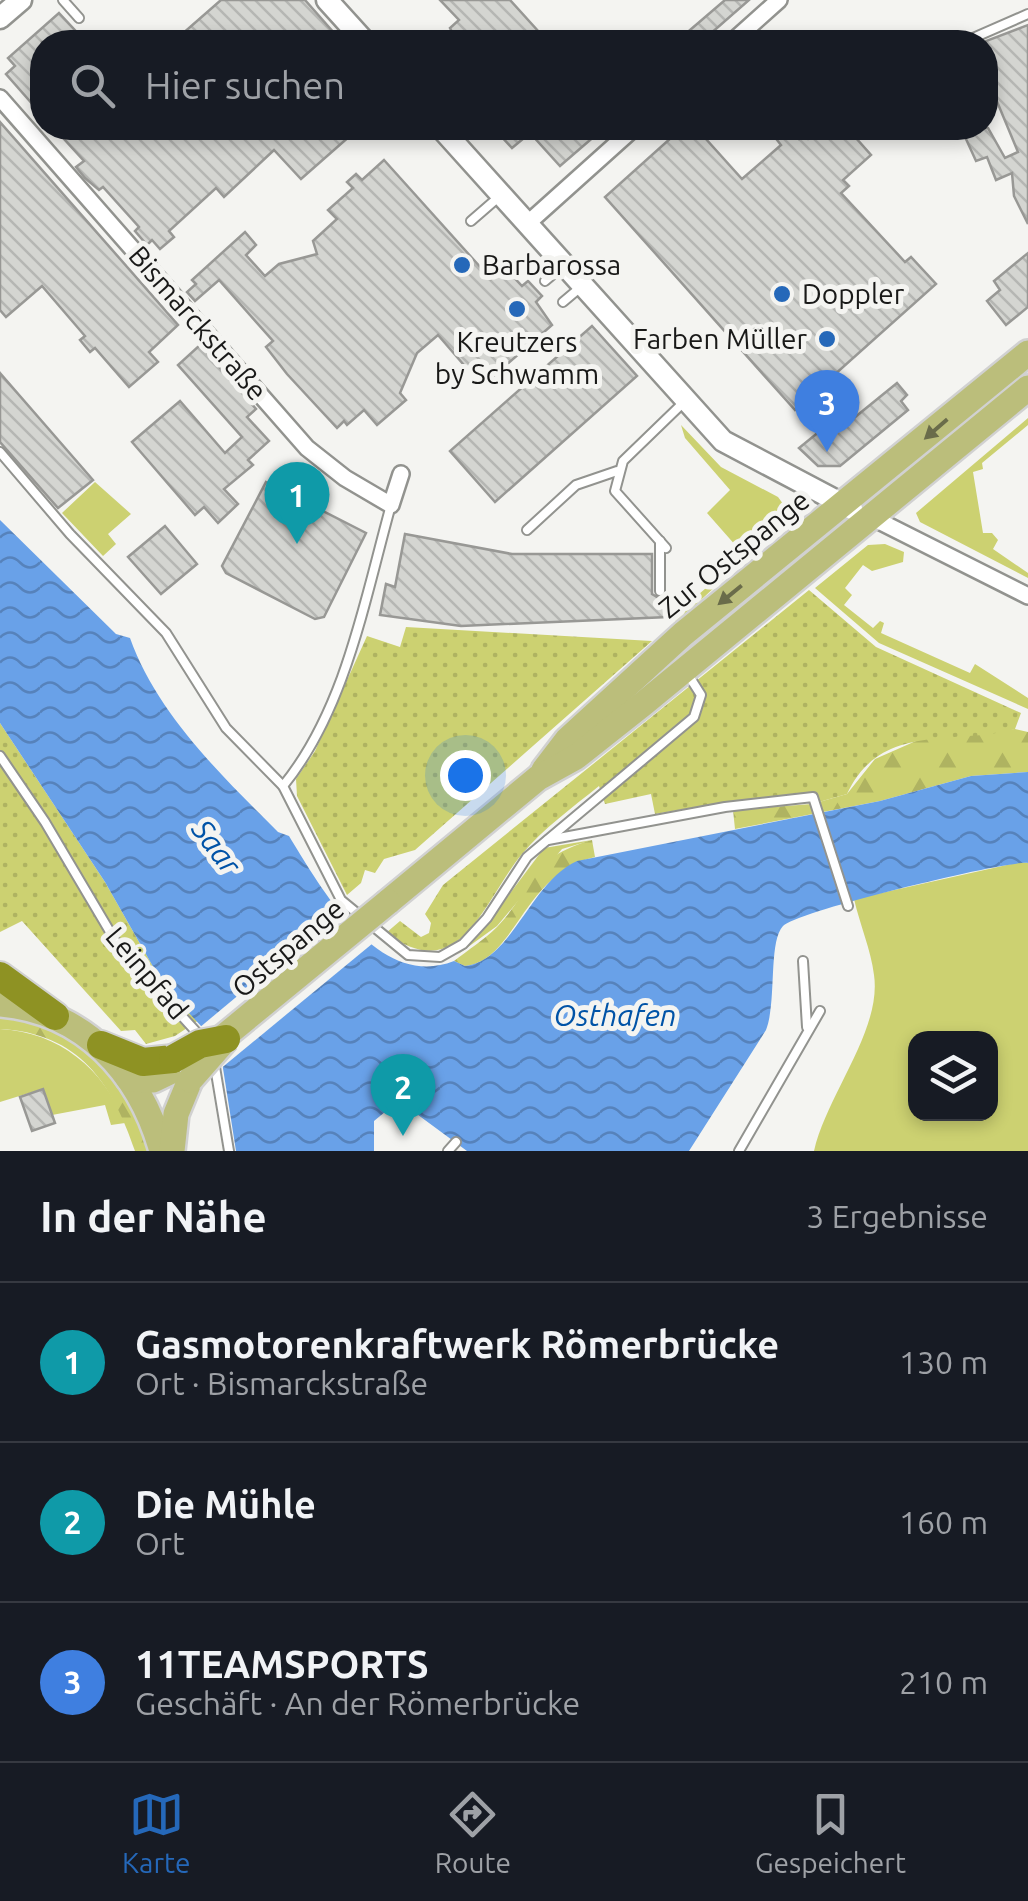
<!DOCTYPE html>
<html lang="de">
<meta charset="utf-8">
<style>
:root{--surface:#171b24;--page:#242831;--text:#f1f3f6;--muted:#9ea1a6;--line:#363941;--accent:#2568b9}
body{margin:0;font-family:Ubuntu,sans-serif;background:var(--page);color:var(--text)}
.controls{position:absolute;right:30px;bottom:30px;display:grid;overflow:hidden;border-radius:20px;box-shadow:0 5px 15px #0003}
.controls button{width:90px;height:90px;display:grid;place-items:center;padding:0;border:0;border-bottom:2px solid var(--line);background:var(--surface);color:var(--text);font:50px sans-serif}
.you{position:absolute;left:465px;top:775px;width:35px;height:35px;margin:-25px;border:8px solid #fff;border-radius:50%;background:#1a73e8;box-shadow:0 0 0 15px #1a73e833}
.badge{display:grid;place-items:center;width:65px;height:65px;border-radius:50%;background:var(--accent);color:#fff;font-size:32px;font-weight:700}
.pin{position:absolute;translate:-50% -82px;filter:drop-shadow(0 2px 5px #0008)}
.pin::after{content:'';position:absolute;top:52px;width:35px;height:30px;background:inherit;clip-path:polygon(0 0,100% 0,50% 100%)}
.list{margin:0;padding:0;list-style:none}
h2{display:flex;justify-content:space-between;align-items:center;height:130px;margin:0;padding:0 40px;font-size:42px}
h2 small{font-size:32px;font-weight:400;color:var(--muted)}
.list li{display:grid;grid-template-columns:65px 1fr auto;gap:30px;align-items:center;box-sizing:border-box;height:160px;padding:0 40px;border-top:2px solid var(--line)}
.list b{display:block;font-size:38px;white-space:nowrap}
.list p{margin:0;font-size:32px;white-space:nowrap;color:var(--muted)}
.list em{font-size:32px;font-style:normal;color:var(--muted)}
.icon{flex:none;width:55px;height:55px;fill:none;stroke:currentColor;stroke-width:2;stroke-linecap:round;stroke-linejoin:round}
.map{position:relative;flex:none;width:1028px;height:1151px;overflow:hidden}
.search{position:absolute;background:var(--surface);box-shadow:0 5px 15px #0003;left:30px;right:30px;top:30px;height:110px;display:flex;align-items:center;gap:25px;box-sizing:border-box;padding:0 35px;border-radius:40px;color:var(--muted);font-size:38px}
.sheet{height:610px;background:var(--surface)}
nav{display:flex;justify-content:space-around;align-items:center;box-sizing:border-box;height:140px;border-top:2px solid var(--line);background:var(--surface);font-size:28px;color:var(--muted)}
nav a{display:grid;justify-items:center;gap:5px}
nav .on{color:var(--accent)}
.map>svg:first-child{display:block}
.green{fill:#ccd171;fill-rule:evenodd}
.forest{fill:url(#forest-firs)}
.park{fill:url(#park-dots)}
.water{fill:url(#water-waves)}
.pier{fill:#f4f4f1}
.building{fill:url(#building-back-hatch);stroke:#989895;stroke-width:2.5}
.lines{fill:none;stroke-linecap:round;stroke-linejoin:round}
.service-casing{stroke:#92938f;stroke-width:12}
.minor-casing{stroke:#92938f;stroke-width:20}
.tertiary-casing{stroke:#92938f;stroke-width:25}
.primary-casing{stroke:#d1d1d1;stroke-width:30}
.motorway-casing{stroke:#d1d1d1;stroke-width:32}
.service{stroke:#fff;stroke-width:8}
.minor{stroke:#fff;stroke-width:15}
.tertiary{stroke:#fff;stroke-width:20}
.primary{stroke:#bbbe7b;stroke-width:25}
.motorway{stroke:#8e9223;stroke-width:28}
.primary-bridge-casing{stroke:#d1d1d1;stroke-width:30;stroke-linecap:butt}
.motorway-bridge-casing{stroke:#d1d1d1;stroke-width:32;stroke-linecap:butt}
.primary-bridge{stroke:#bbbe7b;stroke-width:25}
.motorway-bridge{stroke:#8e9223;stroke-width:28}
.oneway{fill:#6a6c4a}
.poi-dot{fill:#2568b9;stroke:#f4f4f1;stroke-width:4}
.labels{text-anchor:middle;stroke-width:10;stroke-linejoin:round;paint-order:stroke}
.poi-label{font-size:28px;fill:#191918;stroke:#f4f4f1;text-anchor:start}
.street-label{font-size:28px;fill:#191918;stroke:#f4f4f1}
.water-label{font-size:30px;font-style:italic;fill:#0053a7;stroke:#f4f4f1}
</style>
<div class="map">
<svg width="1028" height="1151" viewBox="0 0 1028 1151">
<defs>
<pattern id="forest-firs" width="22" height="20" patternUnits="userSpaceOnUse" patternTransform="scale(2.5)"><rect width="22" height="20" fill="#ccd171"/><path d="M5 1l3.5 6h-7zM16 11l3.5 6h-7z" fill="#afb361"/></pattern>
<pattern id="park-dots" width="8" height="8" patternUnits="userSpaceOnUse" patternTransform="scale(2.5)"><rect width="8" height="8" fill="#ccd171"/><path d="M2 2h.1M6 6h.1" fill="none" stroke="#afb361" stroke-width="1.8" stroke-linecap="round"/></pattern>
<pattern id="water-waves" width="16" height="10" patternUnits="userSpaceOnUse" patternTransform="scale(2.5)"><rect width="16" height="10" fill="#69a1e8"/><path d="M0 5q4-4 8 0t8 0" fill="none" stroke="#5682bb"/></pattern>
<pattern id="building-back-hatch" width="6" height="6" patternUnits="userSpaceOnUse" patternTransform="scale(2.5)"><rect width="6" height="6" fill="#d4d5d1"/><path d="M-1 5l2 2M0 0l6 6M5-1l2 2" fill="none" stroke="#b5b6b3"/></pattern>
</defs>
<rect width="100%" height="100%" fill="#f4f4f1"/>
<!-- green -->
<g class="green">
<path d="M1028,418V425L982,463L983,469L973,472L983,533H992L998,540L993,549L1028,573V578L920,522L916,513Z"/>
<path d="M681,425L721,467L778,497L792,516L678,621H668L744,555L707,513L730,490L685,438Z"/>
<path d="M95,482L131,514L108,534L116,544L103,556L62,513Z"/>
<path d="M885,544L904,552L903,562L872,571L863,565L845,588L852,595L844,605L873,628L880,621L884,623L881,633L970,673L975,664L1028,698V709L879,643L815,588L868,545Z"/>
<path d="M592,840L562,849L497,926L457,955L478,936L544,848Z"/>
<path d="M1020,862L1028,863V1151H814C827,1094 882,1030 874,975C871,950 860,925 854,899ZM916,1038H990V1114H916Z"/>
<path d="M0,1029C59,1032 104,1069 125,1123L111,1125L105,1105L52,1115L42,1089L0,1102Z"/>
</g>
<!-- forest -->
<g class="forest">
<path d="M1015,729L1028,732V772L971,776L880,801L735,829L733,810L812,804L847,794L875,759L925,737Z"/>
<path d="M592,840L595,857C522,874 516,961 465,966L454,961C468,950 484,940 497,927C536,886 528,858 592,840Z"/>
<path d="M0,1017C47,1023 101,1050 126,1093C136,1110 143,1132 151,1151H135C112,1083 79,1033 0,1029Z"/>
</g>
<!-- park -->
<g class="park">
<path d="M809,590L876,647L1021,713L1015,729C955,746 881,721 847,794L819,802L816,794H808L731,801L655,814L651,794L605,804L599,786C573,807 544,828 522,854C483,901 461,988 386,933L400,921L421,937L429,933L431,923L425,914L443,885Z"/>
<path d="M406,627L652,641L415,850L384,859L375,873L365,870L361,883L347,895L297,796L296,779L315,751L367,636L400,647Z"/>
<path d="M0,723L105,882L164,986L199,1020L175,1036L146,1044L135,1030L121,1031L22,921L0,932Z"/>
</g>
<!-- water -->
<path class="water" d="M0,520L116,634L130,638C157,714 222,776 278,832L289,836C321,888 378,991 454,961L465,966C512,961 530,882 577,861L880,801L971,776L1028,772V863C1008,860 797,911 783,926C768,942 777,1002 766,1030L689,1151H467L410,1109L391,1107L374,1121V1151H236L222,1062L213,1039L164,986L105,882L0,723Z"/>
<!-- pier -->
<path class="pier" d="M342,909L378,939L219,1070L199,1028Z"/>
<!-- building -->
<g class="building">
<path d="M221,0H305L342,42H173Z"/>
<path d="M440,0H510L548,42H457L450,28L459,20Z"/>
<path d="M725,0H749L701,42H676Z"/>
<path d="M59,13L86,42H42V115L6,74L15,66L8,58Z"/>
<path d="M1028,25V224L1014,196L1012,173L996,180L987,157L976,161L961,128H988L1005,158L1018,152L986,75V41Z"/>
<path d="M0,122L178,325L149,352L158,362L129,387L95,348L90,352L80,340L85,336L42,286L6,317L0,310Z"/>
<path d="M54,128H359L301,179L274,150L224,197L216,188L169,231L174,237L160,249L152,240L147,245L135,231L139,227L103,187L99,190L85,178L76,167L84,161Z"/>
<path d="M507,128H604L560,166L530,133L512,148L500,135Z"/>
<path d="M682,128H696L742,179L781,145L777,140L790,128L799,139L803,135L808,139L821,128H847L871,155L843,180L849,186L841,193L905,262L911,257L936,284L795,410L605,197Z"/>
<path d="M384,160L491,279L501,270H507L522,286L528,281L542,296L536,302L552,325L482,386L438,335L417,353L400,393L406,400L377,425L364,410L347,425L344,421L337,428L287,374L266,347L273,341L219,280L195,301L187,292L196,284L192,280L245,232L256,245L246,255L265,276L279,264L317,254L313,241L337,219L328,210L353,188L347,182L356,174L362,180Z"/>
<path d="M1028,253V307L1006,325L987,301L1000,290L994,281Z"/>
<path d="M592,326L637,376L495,502L450,451Z"/>
<path d="M200,345L256,409L247,417L269,441L248,460L253,465L224,489L238,504L218,523L204,507L195,515L132,442L180,401L225,453L242,437L178,365Z"/>
<path d="M0,373L93,480L58,508L0,442Z"/>
<path d="M897,383L907,395L901,401L908,410L840,466H818L799,448L836,418L849,422Z"/>
<path d="M266,482L366,533L324,617L315,619L226,573L222,566Z"/>
<path d="M165,526L197,564L161,594L128,557Z"/>
<path d="M405,534L512,554H652V594L659,598L669,594L668,617L461,626L380,615L386,584L395,587Z"/>
<path d="M43,1089L55,1123L32,1131L20,1097Z"/>
</g>
<g class="lines">
<!-- service casing -->
<g class="service-casing">
<g id="service">
<path d="M63,0L79,18"/>
<path d="M964,42L1028,14"/>
<path d="M471,221L501,195"/>
<path d="M545,281L564,265"/>
<path d="M563,302L582,286"/>
<path d="M0,452L70,534L166,633L226,728L283,786L341,900L408,955L440,957L463,944L487,918L527,857L694,717L701,695L687,673"/>
<path d="M527,530L576,485L617,471"/>
<path d="M660,541V591"/>
<path d="M666,548L615,491L623,461L685,401"/>
<path d="M0,756L45,822L119,947L200,1036"/>
<path d="M283,786C346,709 365,598 391,505"/>
<path d="M548,840L725,807L813,797L848,906"/>
<path d="M803,961L807,1027"/>
<path d="M214,1061L229,1151"/>
<path d="M448,1151L456,1142"/>
<path d="M739,1151L820,1011"/>
</g>
</g>
<!-- minor casing -->
<g class="minor-casing">
<g id="minor">
<path d="M732,42L779,0"/>
<path d="M0,98L307,448L345,478L391,505L401,474"/>
<path d="M527,224L634,128"/>
<path d="M871,517L1028,596"/>
</g>
</g>
<!-- tertiary casing -->
<g class="tertiary-casing">
<g id="tertiary">
<path d="M327,0L365,42"/>
<path d="M0,18L21,0"/>
<path d="M441,128L723,441L852,509"/>
</g>
</g>
<!-- primary casing -->
<g class="primary-casing">
<g id="primary">
<path d="M544,770L567,740L683,634L1028,353"/>
<path d="M388,902L538,778L576,757L643,704L1028,388"/>
<path d="M0,1004C84,1011 140,1072 162,1151"/>
<path d="M129,1079L153,1080L180,1067"/>
<path d="M172,1151L176,1114L190,1080"/>
</g>
</g>
<!-- motorway casing -->
<g class="motorway-casing">
<g id="motorway">
<path d="M0,976L55,1016"/>
<path d="M101,1045L143,1062L173,1059"/>
</g>
</g>
<!-- service -->
<use href="#service" class="service"/>
<!-- minor -->
<use href="#minor" class="minor"/>
<!-- tertiary -->
<use href="#tertiary" class="tertiary"/>
<!-- primary -->
<use href="#primary" class="primary"/>
<!-- motorway -->
<use href="#motorway" class="motorway"/>
<!-- primary-bridge casing -->
<g class="primary-bridge-casing">
<g id="primary-bridge">
<path d="M210,1048L388,902"/>
<path d="M190,1080L226,1039"/>
</g>
</g>
<!-- motorway-bridge casing -->
<g class="motorway-bridge-casing">
<path id="motorway-bridge" d="M173,1059L200,1044L226,1039"/>
</g>
<!-- primary-bridge -->
<use href="#primary-bridge" class="primary-bridge"/>
<!-- motorway-bridge -->
<use href="#motorway-bridge" class="motorway-bridge"/>
</g>
<!-- one-way arrows -->
<defs><path id="oneway-solid" d="M-6-.8H1V-3.2L6.5 0L1 3.2V.8H-6Z" transform="scale(2.5)"/></defs>
<g class="oneway">
<use href="#oneway-solid" transform="translate(936 429) rotate(139)"/>
<use href="#oneway-solid" transform="translate(730 595) rotate(141)"/>
</g>
<!-- markers -->
<g class="poi-dot">
<circle cx="462" cy="265" r="10"/>
<circle cx="782" cy="294" r="10"/>
<circle cx="517" cy="309" r="10"/>
<circle cx="827" cy="339" r="10"/>
</g>
<g class="labels">
<!-- poi labels -->
<g class="poi-label">
<text x="482" y="275">Barbarossa</text>
<text x="802" y="304">Doppler</text>
<text x="807" y="349" text-anchor="end">Farben Müller</text>
<text x="517" y="352" text-anchor="middle">Kreutzers<tspan x="517" dy="32">by Schwamm</tspan></text>
</g>
<!-- street labels -->
<g class="street-label">
<text transform="translate(198 323) rotate(49)" y="10">Bismarckstraße</text>
<text transform="translate(734 554) rotate(-39)" y="10">Zur Ostspange</text>
<text transform="translate(288 948) rotate(-40)" y="10">Ostspange</text>
<text transform="translate(147 973) rotate(50)" y="10">Leinpfad</text>
</g>
<!-- water labels -->
<g class="water-label">
<text transform="translate(216 847) rotate(53)" y="10">Saar</text>
<text x="615" y="1026">Osthafen</text>
</g>
</g>
</svg>
<div class="controls">
<button><svg class="icon" aria-label="layers" viewBox="0 0 24 24"><path d="M12 4l9 5-9 5-9-5zM3 14l9 5 9-5"/></svg></button>
</div>
<div class="you"></div>
<div class="pin badge" style="left:297px;top:544px;background:#0f9aa8">1</div>
<div class="pin badge" style="left:403px;top:1136px;background:#0f9aa8">2</div>
<div class="pin badge" style="left:827px;top:452px;background:#3f7fe0">3</div>
<div class="search"><svg class="icon" aria-label="search" viewBox="0 0 24 24"><circle cx="10" cy="10" r="6"/><path d="M15 15l6 6"/></svg>Hier suchen</div>
</div>
<section class="sheet">
<h2>In der Nähe<small>3 Ergebnisse</small></h2>
<ul class="list">
<li><span class="badge" style="background:#0f9aa8">1</span><div><b>Gasmotorenkraftwerk Römerbrücke</b><p>Ort · Bismarckstraße</p></div><em>130 m</em></li>
<li><span class="badge" style="background:#0f9aa8">2</span><div><b>Die Mühle</b><p>Ort</p></div><em>160 m</em></li>
<li><span class="badge" style="background:#3f7fe0">3</span><div><b>11TEAMSPORTS</b><p>Geschäft · An der Römerbrücke</p></div><em>210 m</em></li>
</ul>
</section>
<nav>
<a class="on"><svg class="icon" aria-label="map" viewBox="0 0 24 24"><path d="M3 6l6-2 6 2 6-2v14l-6 2-6-2-6 2zM9 4v14M15 6v14"/></svg>Karte</a>
<a><svg class="icon" aria-label="directions" viewBox="0 0 24 24"><path d="M12 3l9 9-9 9-9-9zM9 14v-3h6M13 9l2 2-2 2"/></svg>Route</a>
<a><svg class="icon" aria-label="saved" viewBox="0 0 24 24"><path d="M7 4h10v16l-5-4-5 4z"/></svg>Gespeichert</a>
</nav>
